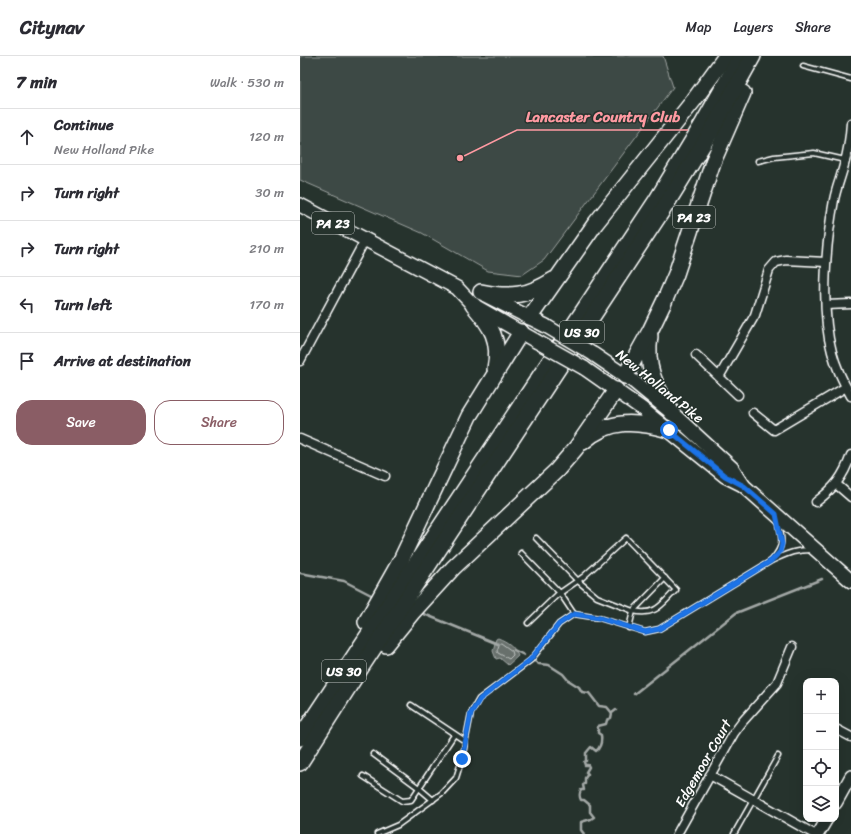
<!DOCTYPE html>
<meta charset="utf-8">
<style>
:root{--surface:#fff;--page:#f2f2f3;--text:#2b2b33;--muted:#7c7c81;--line:#e1e1e2;--accent:#8a5d65}
body{margin:0;font-family:Sriracha,sans-serif;background:var(--page);color:var(--text)}
.controls{position:absolute;right:12px;bottom:12px;display:grid;overflow:hidden;border-radius:8px;box-shadow:0 4px 16px #0002}
.controls button{width:36px;height:36px;display:grid;place-items:center;padding:0;border:0;border-bottom:1px solid var(--line);background:var(--surface);color:var(--text);font:20px sans-serif}
.stop{position:absolute;width:12px;height:12px;margin:-9px;border:3px solid #1a73e8;border-radius:50%;background:#fff}
.stop.end{background:#1a73e8;border-color:#fff;box-shadow:0 1px 4px #0008}
.list{margin:0;padding:0;list-style:none}
h2{display:flex;justify-content:space-between;align-items:center;height:52px;margin:0;padding:0 16px;font-size:17px}
h2 small{font-size:13px;font-weight:400;color:var(--muted)}
.list li{display:grid;grid-template-columns:26px 1fr auto;gap:12px;align-items:center;box-sizing:border-box;height:56px;padding:0 16px;border-top:1px solid var(--line)}
.list b{display:block;font-size:15px;white-space:nowrap}
.list p{margin:0;font-size:13px;white-space:nowrap;color:var(--muted)}
.list em{font-size:13px;font-style:normal;color:var(--muted)}
.actions{display:flex;gap:8px;padding:12px 16px}
.actions a{flex:1;padding:9px 0;border:1px solid var(--accent);border-radius:16px;text-align:center;font-size:14px;color:var(--accent)}
.actions .main{background:var(--accent);color:#fff}
.icon{flex:none;width:22px;height:22px;fill:none;stroke:currentColor;stroke-width:2;stroke-linecap:round;stroke-linejoin:round}
.map{position:relative;flex:none;width:551px;height:778px;overflow:hidden}
header{display:flex;align-items:center;gap:24px;box-sizing:border-box;height:56px;padding:0 20px;background:var(--surface);border-bottom:1px solid var(--line)}
header strong{font-size:19px}
nav{display:flex;gap:22px;margin-inline-start:auto;font-size:14px}
main{display:flex}
aside{flex:1;background:var(--surface)}
.map>svg:first-child{display:block}
.green{fill:#3e4944;stroke:#9ea4a2}
.water{fill:#67706c;stroke:#a4a9a7}
.lines{fill:none;stroke-linecap:round;stroke-linejoin:round}
.shore{stroke:#c2c6c4;stroke-width:1}
.stream{stroke:#a4a9a7;stroke-width:2.5}
.service-casing{stroke:#fff;stroke-width:7}
.minor-casing{stroke:#fff;stroke-width:11}
.tertiary-casing{stroke:#fff;stroke-width:14}
.primary-casing{stroke:#fff;stroke-width:16}
.motorway-casing{stroke:#fff;stroke-width:18}
.service{stroke:#26332d;stroke-width:4}
.minor{stroke:#26332d;stroke-width:8}
.tertiary{stroke:#26332d;stroke-width:11}
.primary{stroke:#26332d;stroke-width:13}
.motorway{stroke:#26332d;stroke-width:15}
.primary-bridge-casing{stroke:#fff;stroke-width:16;stroke-linecap:butt}
.primary-bridge{stroke:#26332d;stroke-width:13}
.route{stroke:#1a73e8;stroke-width:5}
.labels{text-anchor:middle;stroke-width:3;stroke-linejoin:round;paint-order:stroke}
.shield{fill:#26332d;stroke:#bec2c0;stroke-width:1}
.shield-label{font-size:13px;font-weight:bold;fill:#fff}
.street-label{font-size:14px;fill:#fff;stroke:#26332d}
.leader{fill:none;stroke:#ff9aa2;stroke-width:1.5}
.callout-dot{fill:#ff9aa2;stroke:#26332d;stroke-width:1.5}
.callout-label{font-size:15px;text-anchor:middle;font-weight:bold;fill:#ff9aa2;stroke:#26332d;stroke-width:3;stroke-linejoin:round;paint-order:stroke}
</style>
<header>
<strong>Citynav</strong>
<nav><a>Map</a><a>Layers</a><a>Share</a></nav>
</header>
<main>
<aside>
<h2>7 min<small>Walk · 530 m</small></h2>
<ul class="list">
<li><svg class="icon" aria-label="ahead" viewBox="0 0 24 24"><path d="M12 20V5M6 11l6-6 6 6"/></svg><div><b>Continue</b><p>New Holland Pike</p></div><em>120 m</em></li>
<li><svg class="icon" aria-label="right" viewBox="0 0 24 24"><path d="M7 20v-9h11M14 6l5 5-5 5"/></svg><div><b>Turn right</b></div><em>30 m</em></li>
<li><svg class="icon" aria-label="right" viewBox="0 0 24 24"><path d="M7 20v-9h11M14 6l5 5-5 5"/></svg><div><b>Turn right</b></div><em>210 m</em></li>
<li><svg class="icon" aria-label="left" viewBox="0 0 24 24"><path d="M17 20v-9H6M10 6l-5 5 5 5"/></svg><div><b>Turn left</b></div><em>170 m</em></li>
<li><svg class="icon" aria-label="arrive" viewBox="0 0 24 24"><path d="M6 21V4h12l-3 4 3 4H6"/></svg><div><b>Arrive at destination</b></div></li>
</ul>
<div class="actions"><a class="main">Save</a><a>Share</a></div>
</aside>
<div class="map">
<svg width="551" height="778" viewBox="0 0 551 778">
<rect width="100%" height="100%" fill="#26332d"/>
<filter id="ink" filterUnits="userSpaceOnUse"><feTurbulence type="fractalNoise" baseFrequency=".025" numOctaves="2"/><feDisplacementMap in="SourceGraphic" scale="8" xChannelSelector="R" yChannelSelector="G"/><feConvolveMatrix kernelMatrix="1 2 1 2 8 2 1 2 1" color-interpolation-filters="sRGB"/></filter>
<g filter="url(#ink)">
<!-- green -->
<path class="green" d="M0,0H363L373,31L244,204L222,219L188,215L122,177L0,124Z"/>
<!-- water -->
<path class="water" d="M198,582C208,586 214,590 218,600L208,609L200,602L196,603L193,595L196,583Z"/>
<g class="lines">
<!-- shore -->
<path class="shore" d="M201,587L212,595L213,599L209,603L198,597L197,595L199,589Z"/>
<!-- stream -->
<g class="stream">
<path d="M0,517L44,525L75,541"/>
<path d="M119,556L198,588"/>
<path d="M214,594L224,599"/>
<path d="M230,602L239,608L249,609L263,618L268,624L279,631L282,636L289,637L299,650L307,651L312,657"/>
<path d="M334,638L436,557L522,523"/>
<path d="M284,778L281,774V766L291,763L294,761L290,756V749L284,744H281C279,740 279,738 281,734H284L283,729L285,728V722L288,718L286,716L289,711L288,709H285L284,706L286,705V697L291,691L296,695C301,691 302,686 301,679L298,677V670L306,668L307,664L311,662L312,657L316,654"/>
</g>
<!-- service casing -->
<g class="service-casing">
<g id="service">
<path d="M503,10L551,23"/>
<path d="M458,105L474,101L514,97L545,104"/>
<path d="M236,482L278,525L297,541L333,555L365,522"/>
<path d="M221,497L260,537L274,558"/>
<path d="M472,504C485,489 482,482 478,464"/>
<path d="M228,567L257,539L283,521L326,482L376,534C361,549 356,560 333,555L329,572"/>
<path d="M111,649L165,685"/>
<path d="M73,698L119,732L133,744"/>
<path d="M63,720L102,745L111,744L154,679"/>
<path d="M77,778L98,769L142,737L156,722L162,703L171,657L179,643L231,604L259,568L274,558L299,562L345,576L359,573L471,505C487,498 493,494 512,494"/>
<path d="M434,778L478,700"/>
</g>
</g>
<!-- minor casing -->
<g class="minor-casing">
<g id="minor">
<path d="M551,67C550,82 548,96 544,109C541,121 536,133 534,144C526,187 520,253 532,296C536,311 543,326 551,340"/>
<path d="M526,249L551,248"/>
<path d="M396,299L438,339"/>
<path d="M0,305L65,184"/>
<path d="M419,321L455,259L469,214L476,206L486,204L526,206"/>
<path d="M453,357L474,374L546,331"/>
<path d="M0,383L85,420"/>
<path d="M536,428L551,441"/>
<path d="M516,446C534,432 543,422 551,399"/>
<path d="M536,673L551,681"/>
<path d="M410,719L514,778"/>
<path d="M377,778L434,677L443,665L477,627L492,591"/>
</g>
</g>
<!-- tertiary casing -->
<g class="tertiary-casing">
<g id="tertiary">
<path d="M536,747L551,720"/>
<path d="M518,778L527,763"/>
</g>
</g>
<!-- primary casing -->
<g class="primary-casing">
<g id="primary">
<path d="M0,149L157,232L173,249L236,285"/>
<path d="M185,239L246,270"/>
<path d="M293,298L333,325L372,357L432,412L444,430L551,525"/>
<path d="M284,312L341,352L425,420L443,429"/>
</g>
</g>
<!-- motorway casing -->
<g class="motorway-casing">
<g id="motorway">
<path d="M181,236C210,242 228,240 253,224"/>
<path d="M173,249C191,270 201,284 195,313"/>
<path d="M230,261L295,168L394,44L426,0"/>
<path d="M350,280C345,313 356,330 372,357"/>
<path d="M325,320L350,275L364,246L376,218L413,106L443,37"/>
<path d="M283,386C310,362 337,365 369,374"/>
<path d="M66,566L101,504L169,360L221,276"/>
<path d="M86,589L112,557L153,512L257,414L276,392L316,334"/>
<path d="M0,682L356,145L402,69L441,0"/>
<path d="M0,707L64,607L364,152L409,79L453,0"/>
</g>
</g>
<!-- service -->
<use href="#service" class="service"/>
<!-- minor -->
<use href="#minor" class="minor"/>
<!-- tertiary -->
<use href="#tertiary" class="tertiary"/>
<!-- primary -->
<use href="#primary" class="primary"/>
<!-- motorway -->
<use href="#motorway" class="motorway"/>
<!-- primary-bridge casing -->
<g class="primary-bridge-casing">
<g id="primary-bridge">
<path d="M246,270L293,298"/>
<path d="M236,285L284,312"/>
</g>
</g>
<!-- primary-bridge -->
<use href="#primary-bridge" class="primary-bridge"/>
</g>
</g>
<g class="lines" filter="url(#ink)">
<!-- route -->
<path class="route" d="M162,703L171,657L180,643L230,604L259,568L274,558L299,562L345,576L359,573L471,505L480,496L482,488L476,458L444,430L425,420L369,374"/>
</g>
<g class="labels">
<!-- shield labels -->
<g class="shield">
<rect x="373" y="150" width="42" height="22" rx="3"/>
<rect x="12" y="156" width="42" height="22" rx="3"/>
<rect x="260" y="265" width="44" height="22" rx="3"/>
<rect x="22" y="604" width="44" height="22" rx="3"/>
</g>
<g class="shield-label">
<text x="394" y="166">PA 23</text>
<text x="33" y="172">PA 23</text>
<text x="282" y="281">US 30</text>
<text x="44" y="620">US 30</text>
</g>
<!-- street labels -->
<g class="street-label">
<text transform="translate(360 330) rotate(39)" y="5">New Holland Pike</text>
<text transform="translate(403 707) rotate(-60)" y="5">Edgemoor Court</text>
</g>
</g>
<!-- callouts -->
<path class="leader" d="M160 102L217 74H388"/>
<circle class="callout-dot" cx="160" cy="102" r="4"/>
<g class="callout-label">
<text x="303" y="66">Lancaster Country Club</text>
</g>
</svg>
<div class="controls">
<button>+</button>
<button>−</button>
<button><svg class="icon" aria-label="locate" viewBox="0 0 24 24"><circle cx="12" cy="12" r="6"/><path d="M12 2v4M12 18v4M2 12h4M18 12h4"/></svg></button>
<button><svg class="icon" aria-label="layers" viewBox="0 0 24 24"><path d="M12 4l9 5-9 5-9-5zM3 14l9 5 9-5"/></svg></button>
</div>
<div class="stop" style="left:369px;top:374px"></div>
<div class="stop end" style="left:162px;top:703px"></div>
</div>
</main>
